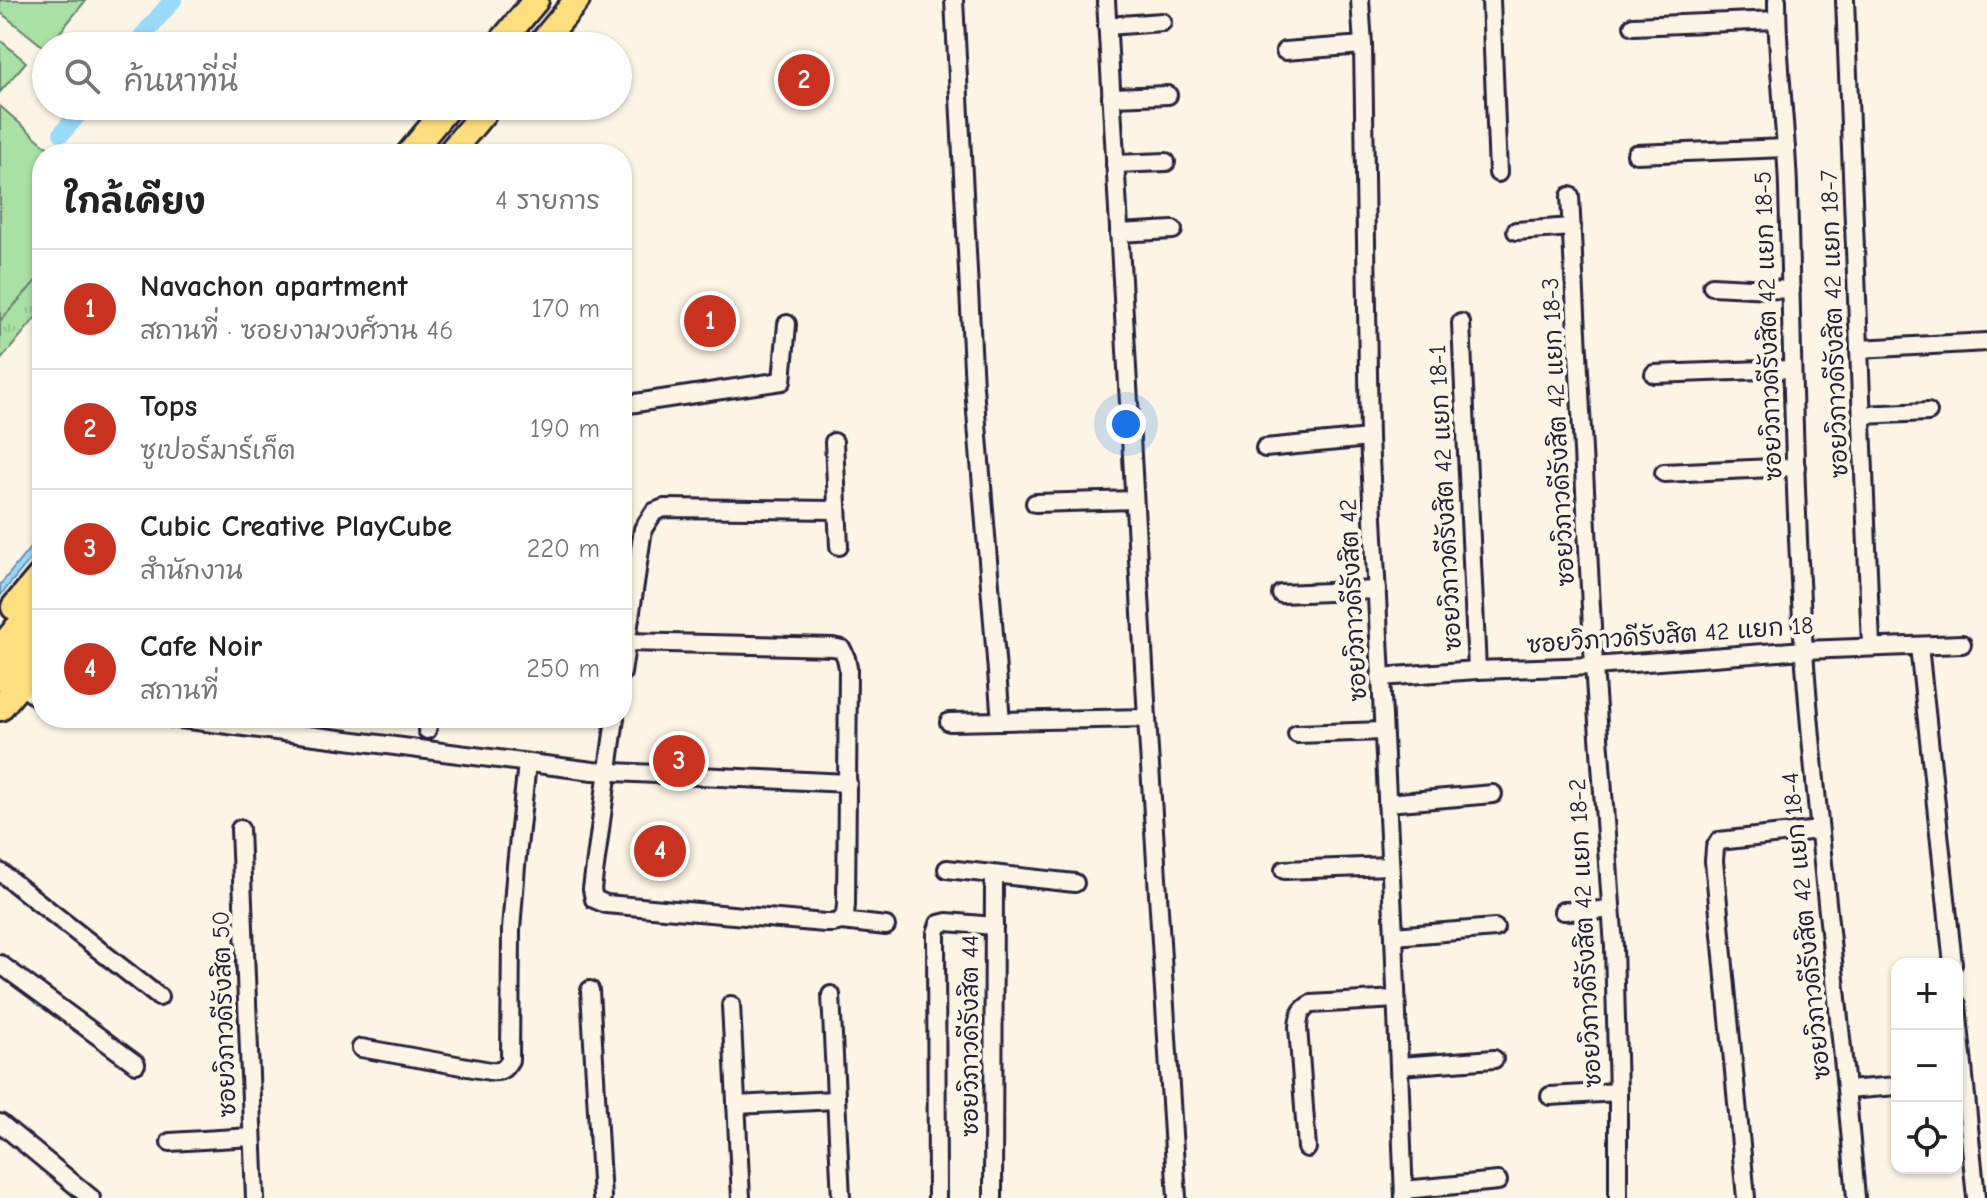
<!DOCTYPE html>
<html lang="th">
<meta charset="utf-8">
<style>
:root{--surface:#fff;--page:#f6f6f6;--text:#222;--muted:#767676;--line:#e0e0e0;--accent:#c8321e}
body{margin:0;font-family:"Comic Neue","Playpen Sans Thai",sans-serif;background:var(--page);color:var(--text)}
.controls{position:absolute;right:24px;bottom:24px;display:grid;overflow:hidden;border-radius:16px;box-shadow:0 2px 6px #0004}
.controls button{width:72px;height:72px;display:grid;place-items:center;padding:0;border:0;border-bottom:2px solid var(--line);background:var(--surface);color:var(--text);font:40px sans-serif}
.you{position:absolute;left:1126px;top:424px;width:28px;height:28px;margin:-20px;border:6px solid #fff;border-radius:50%;background:#1a73e8;box-shadow:0 0 0 12px #1a73e833}
.badge{display:grid;place-items:center;width:52px;height:52px;border-radius:50%;background:var(--accent);color:#fff;font-size:26px;font-weight:700}
.pin{position:absolute;translate:-50% -50%;border:4px solid #fff;box-shadow:0 2px 8px #0006}
.list{margin:0;padding:0;list-style:none}
h2{display:flex;justify-content:space-between;align-items:center;height:104px;margin:0;padding:0 32px;font-size:34px}
h2 small{font-size:26px;font-weight:400;color:var(--muted)}
.list li{display:grid;grid-template-columns:52px 1fr auto;gap:24px;align-items:center;box-sizing:border-box;height:120px;padding:0 32px;border-top:2px solid var(--line)}
.list b{display:block;font-size:30px;white-space:nowrap}
.list p{margin:0;font-size:26px;white-space:nowrap;color:var(--muted)}
.list em{font-size:26px;font-style:normal;color:var(--muted)}
.icon{flex:none;width:44px;height:44px;fill:none;stroke:currentColor;stroke-width:2;stroke-linecap:round;stroke-linejoin:round}
.map{position:relative;flex:none;width:1987px;height:1198px;overflow:hidden}
.search{position:absolute;background:var(--surface);box-shadow:0 2px 6px #0004;left:32px;top:32px;width:600px;height:88px;display:flex;align-items:center;gap:20px;box-sizing:border-box;padding:0 28px;border-radius:44px;color:var(--muted);font-size:30px}
.panel{position:absolute;background:var(--surface);box-shadow:0 2px 6px #0004;left:32px;top:144px;width:600px;height:584px;border-radius:32px}
.map>svg:first-child{display:block}
.park{fill:url(#park-tufts);stroke:#66816f;stroke-width:2}
.pitch{fill:#a9e0a3;stroke:#66816f;stroke-width:2}
.water{fill:#99d9fa;stroke:#6990ae;stroke-width:2}
.lines{fill:none;stroke-linecap:round;stroke-linejoin:round}
.canal{stroke:#99d9fa;stroke-width:18}
.minor-casing{stroke:#22223b;stroke-width:22}
.primary-casing{stroke:#22223b;stroke-width:30}
.minor{stroke:#fcf5e5;stroke-width:16}
.primary{stroke:#fedf80;stroke-width:24}
.labels{text-anchor:middle;stroke-width:8;stroke-linejoin:round;paint-order:stroke}
.street-label{font-size:24px;fill:#22223b;stroke:#fcf5e5}
</style>
<div class="map">
<svg width="1987" height="1198" viewBox="0 0 1987 1198">
<defs>
<pattern id="park-tufts" width="24" height="20" patternUnits="userSpaceOnUse" patternTransform="scale(2)"><rect width="24" height="20" fill="#a9e0a3"/><path d="M3 7l-1-3M5 7V3M7 7l1-3M15 17l-1-3M17 17v-4M19 17l1-3" fill="none" stroke="#91c08d"/></pattern>
</defs>
<rect width="100%" height="100%" fill="#fcf5e5"/>
<filter id="ink" filterUnits="userSpaceOnUse"><feTurbulence type="fractalNoise" baseFrequency=".0125" numOctaves="2"/><feDisplacementMap in="SourceGraphic" scale="16" xChannelSelector="R" yChannelSelector="G"/><feConvolveMatrix kernelMatrix="1 2 1 2 8 2 1 2 1" color-interpolation-filters="sRGB"/></filter>
<g filter="url(#ink)">
<!-- park -->
<path class="park" d="M42,274V310L0,361V321Z"/>
<!-- pitch -->
<g class="pitch">
<path d="M0,0H86L49,46H46V49L0,12Z"/>
<path d="M0,40L26,62L0,92Z"/>
<path d="M0,106L55,154H42V274L0,321Z"/>
</g>
<!-- water -->
<path class="water" d="M42,533V545L0,596V585Z"/>
<g class="lines">
<!-- canal -->
<g class="canal">
<path d="M134,46L173,0"/>
<path d="M62,133L85,106"/>
</g>
<!-- minor casing -->
<g class="minor-casing">
<g id="minor">
<path d="M954,0L974,387L1001,721"/>
<path d="M1106,0L1147,718L1177,1198"/>
<path d="M1360,0L1363,45L1369,438L1394,936L1404,1198"/>
<path d="M1491,0L1498,173"/>
<path d="M1777,0C1777,62 1786,125 1788,187C1792,342 1794,497 1804,651C1817,834 1841,1015 1856,1198"/>
<path d="M1845,0L1871,646"/>
<path d="M1107,26L1162,22"/>
<path d="M1633,26L1777,20"/>
<path d="M1285,51L1363,45"/>
<path d="M1111,97L1168,95"/>
<path d="M1636,154L1786,148"/>
<path d="M1115,164L1166,162"/>
<path d="M1570,196L1594,666L1614,947L1618,1092V1198"/>
<path d="M1516,231L1572,227"/>
<path d="M1119,233L1173,230"/>
<path d="M1712,286L1791,290"/>
<path d="M1461,323L1477,670"/>
<path d="M1859,349L1987,342"/>
<path d="M1654,374L1792,369"/>
<path d="M622,405L782,381L787,324"/>
<path d="M1862,415L1928,412"/>
<path d="M834,442L839,546"/>
<path d="M1265,448L1369,438"/>
<path d="M1664,473L1796,467"/>
<path d="M1035,503L1134,500"/>
<path d="M1281,594L1377,590"/>
<path d="M626,642L833,647L842,649L846,658L848,668L846,905L845,914L841,921"/>
<path d="M1919,646L1953,964"/>
<path d="M622,673L643,529L654,512L664,508L837,510"/>
<path d="M1380,677L1477,670L1594,666L1804,650L1962,644"/>
<path d="M19,684L42,701"/>
<path d="M173,718L593,771L848,783"/>
<path d="M615,718L592,889L594,899L606,904L825,923H834L841,921L886,926"/>
<path d="M949,722L1147,718"/>
<path d="M427,730L430,718"/>
<path d="M1297,734L1383,731"/>
<path d="M1387,803L1493,794"/>
<path d="M240,829L255,1198"/>
<path d="M947,869L1075,883"/>
<path d="M1284,870L1390,866"/>
<path d="M0,872L159,997"/>
<path d="M1563,911L1611,910"/>
<path d="M1394,936L1495,928"/>
<path d="M0,964L136,1064"/>
<path d="M590,990L602,1198"/>
<path d="M831,995L841,1198"/>
<path d="M731,1005L741,1198"/>
<path d="M1957,1005L1976,1198"/>
<path d="M361,1048L490,1071C501,1072 504,1070 510,1060L511,930L516,866L527,763"/>
<path d="M1400,1066L1494,1059"/>
<path d="M1847,1090L1897,1086"/>
<path d="M1550,1096L1618,1092"/>
<path d="M736,1105L835,1100"/>
<path d="M0,1123L91,1198"/>
<path d="M170,1142L252,1137"/>
<path d="M1307,1148L1298,1027C1299,1016 1300,1010 1311,1004L1396,999"/>
<path d="M1404,1190L1498,1181"/>
<path d="M937,1198L936,933L939,924L947,922L994,926"/>
<path d="M993,1198L994,875"/>
<path d="M1746,1198L1714,861L1715,848L1719,841L1819,830"/>
</g>
</g>
<!-- primary casing -->
<g class="primary-casing">
<g id="primary">
<path d="M498,46L536,0"/>
<path d="M539,46L577,0"/>
<path d="M409,154L449,106"/>
<path d="M449,154L489,106"/>
<path d="M14,607L42,574"/>
<path d="M0,649L42,598"/>
<path d="M0,678L42,627"/>
<path d="M0,708L42,657"/>
</g>
</g>
<!-- minor -->
<use href="#minor" class="minor"/>
<!-- primary -->
<use href="#primary" class="primary"/>
</g>
</g>
<g class="labels">
<!-- street labels -->
<g class="street-label">
<text transform="translate(1834 324) rotate(-92)" y="8">ซอยวิภาวดีรังสิต 42 แยก 18-7</text>
<text transform="translate(1768 326) rotate(-92)" y="8">ซอยวิภาวดีรังสิต 42 แยก 18-5</text>
<text transform="translate(1558 432) rotate(-93)" y="8">ซอยวิภาวดีรังสิต 42 แยก 18-3</text>
<text transform="translate(1445 498) rotate(-93)" y="8">ซอยวิภาวดีรังสิต 42 แยก 18-1</text>
<text transform="translate(1353 600) rotate(-93)" y="8">ซอยวิภาวดีรังสิต 42</text>
<text transform="translate(1670 635) rotate(-4)" y="8">ซอยวิภาวดีรังสิต 42 แยก 18</text>
<text transform="translate(1806 926) rotate(-96)" y="8">ซอยวิภาวดีรังสิต 42 แยก 18-4</text>
<text transform="translate(1585 933) rotate(-93)" y="8">ซอยวิภาวดีรังสิต 42 แยก 18-2</text>
<text transform="translate(224 1014) rotate(-92)" y="8">ซอยวิภาวดีรังสิต 50</text>
<text transform="translate(970 1036) rotate(-90)" y="8">ซอยวิภาวดีรังสิต 44</text>
</g>
</g>
</svg>
<div class="controls">
<button>+</button>
<button>−</button>
<button><svg class="icon" aria-label="locate" viewBox="0 0 24 24"><circle cx="12" cy="12" r="6"/><path d="M12 2v4M12 18v4M2 12h4M18 12h4"/></svg></button>
</div>
<div class="you"></div>
<div class="pin badge" style="left:710px;top:321px">1</div>
<div class="pin badge" style="left:804px;top:80px">2</div>
<div class="pin badge" style="left:679px;top:761px">3</div>
<div class="pin badge" style="left:660px;top:851px">4</div>
<div class="search"><svg class="icon" aria-label="search" viewBox="0 0 24 24"><circle cx="10" cy="10" r="6"/><path d="M15 15l6 6"/></svg>ค้นหาที่นี่</div>
<section class="panel">
<h2>ใกล้เคียง<small>4 รายการ</small></h2>
<ul class="list">
<li><span class="badge">1</span><div><b>Navachon apartment</b><p>สถานที่ · ซอยงามวงศ์วาน 46</p></div><em>170 m</em></li>
<li><span class="badge">2</span><div><b>Tops</b><p>ซูเปอร์มาร์เก็ต</p></div><em>190 m</em></li>
<li><span class="badge">3</span><div><b>Cubic Creative PlayCube</b><p>สำนักงาน</p></div><em>220 m</em></li>
<li><span class="badge">4</span><div><b>Cafe Noir</b><p>สถานที่</p></div><em>250 m</em></li>
</ul>
</section>
</div>
